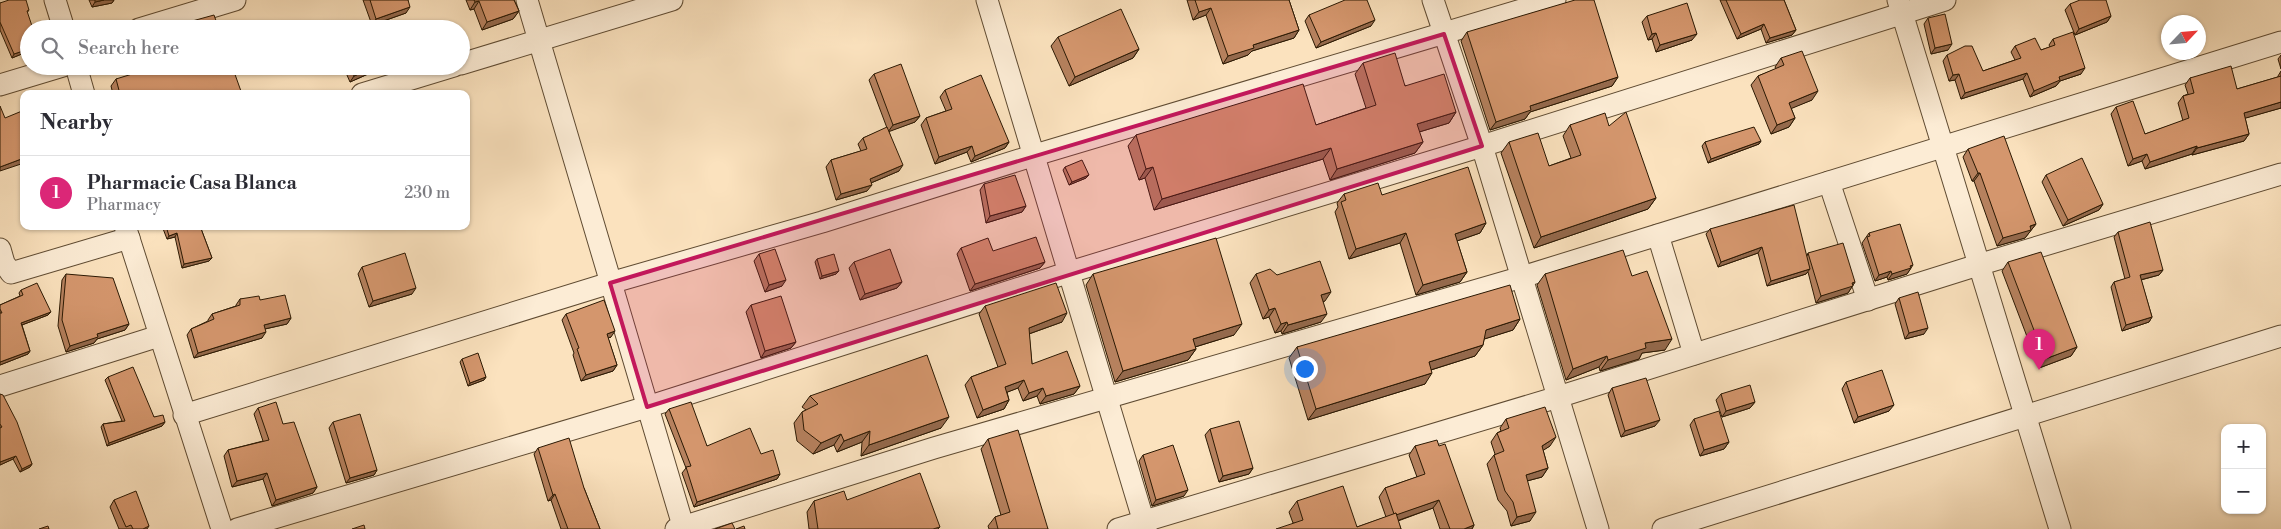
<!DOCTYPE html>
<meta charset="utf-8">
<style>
:root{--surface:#fff;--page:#f2f2f3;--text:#2b2b33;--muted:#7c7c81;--line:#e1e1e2;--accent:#db2777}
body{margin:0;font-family:"Libre Bodoni",serif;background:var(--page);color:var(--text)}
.controls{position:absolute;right:15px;bottom:15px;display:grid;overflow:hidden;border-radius:10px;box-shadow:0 1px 4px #0004}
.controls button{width:45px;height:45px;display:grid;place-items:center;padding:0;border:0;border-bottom:1px solid var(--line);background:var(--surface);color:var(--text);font:25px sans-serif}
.compass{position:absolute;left:2161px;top:15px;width:45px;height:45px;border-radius:50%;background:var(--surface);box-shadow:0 1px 4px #0004;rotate:64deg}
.you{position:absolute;left:1304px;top:368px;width:18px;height:18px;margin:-12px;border:4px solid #fff;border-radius:50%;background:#1a73e8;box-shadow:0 0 0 8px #1a73e833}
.badge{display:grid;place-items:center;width:32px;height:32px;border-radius:50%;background:var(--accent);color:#fff;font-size:16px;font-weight:700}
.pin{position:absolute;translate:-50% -41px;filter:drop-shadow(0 1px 2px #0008)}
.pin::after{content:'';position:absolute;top:26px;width:18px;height:15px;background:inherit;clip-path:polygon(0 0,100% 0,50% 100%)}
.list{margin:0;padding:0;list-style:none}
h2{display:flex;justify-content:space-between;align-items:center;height:65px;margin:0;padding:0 20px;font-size:21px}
h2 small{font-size:16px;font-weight:400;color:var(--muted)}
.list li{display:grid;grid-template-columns:32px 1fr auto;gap:15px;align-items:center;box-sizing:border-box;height:75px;padding:0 20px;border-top:1px solid var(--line)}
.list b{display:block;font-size:19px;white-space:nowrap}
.list p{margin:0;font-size:16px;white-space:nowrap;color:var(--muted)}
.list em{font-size:16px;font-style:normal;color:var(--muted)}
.icon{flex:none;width:28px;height:28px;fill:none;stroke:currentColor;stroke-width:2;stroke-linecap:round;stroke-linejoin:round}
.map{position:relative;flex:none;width:2281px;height:529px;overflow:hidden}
.search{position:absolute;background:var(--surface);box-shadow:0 1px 4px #0004;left:20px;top:20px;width:450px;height:55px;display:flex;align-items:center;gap:12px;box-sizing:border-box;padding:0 18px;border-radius:28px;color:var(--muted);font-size:19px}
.panel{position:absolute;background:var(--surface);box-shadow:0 1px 4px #0004;left:20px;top:90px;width:450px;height:140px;border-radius:10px}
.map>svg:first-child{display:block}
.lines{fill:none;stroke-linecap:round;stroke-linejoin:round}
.minor-casing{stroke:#5f4b32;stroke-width:23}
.minor{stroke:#fcecd5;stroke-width:21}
.wall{fill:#b6815e;stroke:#2b1903}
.shaded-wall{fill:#94694c;stroke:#2b1903}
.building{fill:#d4966d;stroke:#2b1903}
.marked{fill:#c2185b;fill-opacity:0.2;stroke:#c2185b;stroke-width:4;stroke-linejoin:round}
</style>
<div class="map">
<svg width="2281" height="529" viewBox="0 0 2281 529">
<rect width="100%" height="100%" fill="#fbe2be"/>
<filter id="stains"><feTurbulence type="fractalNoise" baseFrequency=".004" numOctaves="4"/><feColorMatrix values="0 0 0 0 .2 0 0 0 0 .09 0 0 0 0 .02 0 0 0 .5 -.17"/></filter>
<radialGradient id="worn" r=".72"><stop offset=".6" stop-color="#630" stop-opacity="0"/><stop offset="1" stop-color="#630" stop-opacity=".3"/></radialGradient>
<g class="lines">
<!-- minor casing -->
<g class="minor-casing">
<g id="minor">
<path d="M55,0L64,29"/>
<path d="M527,0L684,529"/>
<path d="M987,0L1146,529"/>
<path d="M1433,0L1482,146L1598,529"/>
<path d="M1898,0L2060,529"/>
<path d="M139,29L235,0"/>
<path d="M461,64L672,0"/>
<path d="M76,66L84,94"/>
<path d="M0,85L63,66"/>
<path d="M362,94L454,66"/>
<path d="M1829,182L1868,300"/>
<path d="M125,226L222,529"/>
<path d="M1658,235L1694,354"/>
<path d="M0,249L4,263L11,273L129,238"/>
<path d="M0,386L159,336"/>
<path d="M184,415L610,283L822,222L1035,155L1555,0"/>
<path d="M237,529L647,407L1070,272L1482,146L1945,0"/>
<path d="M676,529L934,448L1522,277L2281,42"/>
<path d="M1118,529L1558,397L1978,265L2281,174"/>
<path d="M1663,529L2281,336"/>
</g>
</g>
<!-- minor -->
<use href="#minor" class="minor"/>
</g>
<!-- wall -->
<g class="wall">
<path d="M89,0H114L112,3L92,7Z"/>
<path d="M363,0H408L406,13L372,25Z"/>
<path d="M466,0H514L519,11L513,19L482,30L474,9L470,10Z"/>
<path d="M1187,0H1289L1299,30L1294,38L1252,51L1248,55L1223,64L1206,15L1193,20Z"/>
<path d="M1720,0H1784L1796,30L1792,35L1766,43L1761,29L1737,39Z"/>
<path d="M0,3L29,10L27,13L29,51L12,58L0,30Z"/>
<path d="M2070,4L2111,16L2107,22L2075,35L2065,10Z"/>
<path d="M1309,15L1371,26L1316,48L1305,21Z"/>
<path d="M1647,16L1692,40L1656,52L1652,39L1648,40L1642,22Z"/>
<path d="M1928,18L1948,50L1931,54L1924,24Z"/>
<path d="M185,23L219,29H182Z"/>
<path d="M1467,32L1618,77L1612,86L1530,112L1525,119L1490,130L1461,41Z"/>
<path d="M1058,37L1139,49L1133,58L1069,86L1051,46Z"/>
<path d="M2053,39L2081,74L2060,81L2056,86L2030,97L2023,79L1961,99L1955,80L1949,81L1943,61L1947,55L1983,71L2015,60L2011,52L2015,46L2041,50L2050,47L2049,45Z"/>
<path d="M2281,55V69L2278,59Z"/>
<path d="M1781,58L1812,100L1791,108L1795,118L1789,127L1771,134L1751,85L1758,76L1776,69L1775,67Z"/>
<path d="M1363,63L1456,112L1449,123L1419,132L1423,142L1415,153L1330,180L1323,159L1154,210L1145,178L1139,180L1128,146L1136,135L1316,125L1366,108L1355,74Z"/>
<path d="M343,66H386L350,82Z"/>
<path d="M2281,71V108L2245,118L2249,134L2244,141L2192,155V154L2145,169L2142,161L2128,166L2111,114L2116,107L2145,134L2183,121L2178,103L2183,96L2188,94L2185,85L2190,78L2237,89L2278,77V76Z"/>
<path d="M874,74L920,116L915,122L889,131L899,171L871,183L867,191L836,200L826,167L831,160L861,151L858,144L863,138L887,128L869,80Z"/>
<path d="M116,79L242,94H113L111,86Z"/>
<path d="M945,90L1009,142L1005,148L971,162L967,152L935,164L921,125L926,118L946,111L940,97Z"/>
<path d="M1570,125L1609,126L1656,198L1648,209L1534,248L1501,153L1509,142L1549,166L1571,158L1563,136Z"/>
<path d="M1761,141L1759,144L1708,163L1702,146L1705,142Z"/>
<path d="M1968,149L2036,224L2025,238L1997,246L1974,181H1972L1963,157Z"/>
<path d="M1065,167L1086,178L1069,185L1063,170Z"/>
<path d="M2046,175L2103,204L2099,210L2063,226L2042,182Z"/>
<path d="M984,184L1026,206L1022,212L986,223L980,190Z"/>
<path d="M1344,194L1382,195L1486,223L1480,233L1457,241L1467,272L1460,282L1416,295L1400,243L1349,259L1335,212L1338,207L1337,203Z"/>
<path d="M162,226H200L212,258L209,261L182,268L175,237L167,239Z"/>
<path d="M1710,229L1807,256L1808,253L1855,282L1848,293L1816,303L1808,272L1806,274L1767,286L1758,253L1718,267L1706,234Z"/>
<path d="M2118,232L2163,270L2159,275L2141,280L2152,317L2149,322L2122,331L2111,287L2114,282L2125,279L2114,237Z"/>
<path d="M1869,233L1911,268L1907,274L1888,280L1887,277L1875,281L1862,243Z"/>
<path d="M961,248L1045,262L1040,268L970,291L957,254Z"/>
<path d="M759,254L782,286L765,292L754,261Z"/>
<path d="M817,259L839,271L836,274L820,279L815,262Z"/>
<path d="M854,262L902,282L897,288L860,300L849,268Z"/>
<path d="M2008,262L2077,347L2071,356L2039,368L2002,271Z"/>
<path d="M362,267L412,294L369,307L358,274Z"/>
<path d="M66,274L129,324L125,330L97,339L94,343L66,352L58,326L62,280Z"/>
<path d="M1093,274L1234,335L1195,347L1196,349L1188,360L1115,382L1086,285Z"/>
<path d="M1256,274L1277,275L1325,301H1323L1321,322L1282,334L1281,331L1275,333L1269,317L1263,319L1250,283Z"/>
<path d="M1545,274L1632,276L1665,350L1642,353L1639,359L1600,371L1599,367L1566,380L1537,285Z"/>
<path d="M21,290L48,315L22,325L30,351L28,354L0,365V305L20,296L19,293Z"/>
<path d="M1899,298L1924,334L1905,339L1895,304Z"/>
<path d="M240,299L260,300L291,318L287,324L265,329L262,338L194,358L187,335L191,329L208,321V320L212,314L236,306V305Z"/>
<path d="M751,305L796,342L791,348L761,358L746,312Z"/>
<path d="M985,306L1062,322L1029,334L1032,364L1080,386L1074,394L1040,404L1037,396L1023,401L1018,388L1007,392L1009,400L1004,409L977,418L965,385L971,377L998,367L979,314Z"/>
<path d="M566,314L611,337L608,338L617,365L613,371L581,381L573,355L574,353L562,320Z"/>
<path d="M1520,319L1513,330L1484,339L1483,345L1475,356L1431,370L1425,384L1308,420L1289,358L1297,347Z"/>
<path d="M462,359L486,377L484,380L468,386L460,362Z"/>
<path d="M108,377L154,417L165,422L162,426L107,446L101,427L103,424L122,421L105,380Z"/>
<path d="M1846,382L1889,411L1854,423L1842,389Z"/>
<path d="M1612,388L1655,426L1621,437L1608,395Z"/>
<path d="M0,394L32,464L30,467L20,472L13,459L0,465Z"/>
<path d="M1721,394L1755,402L1750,408L1722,417L1716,400Z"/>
<path d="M810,396L941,428L861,456L862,442L837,452L834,445L813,454L797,441L794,423L802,412L806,410L802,407Z"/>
<path d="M258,408L283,424L317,487L313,493L272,506L263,479L232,487L224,456L228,450L263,441L254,414Z"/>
<path d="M669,409L707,446L780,474L777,479L694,507L682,473L686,468L665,414Z"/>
<path d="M1506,419L1550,446L1543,450L1548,468L1542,477L1527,481L1530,521L1511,526L1507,511L1498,500L1487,464L1494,455L1495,454L1491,442L1497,433L1501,431L1500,428Z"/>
<path d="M1694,419L1729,442L1724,449L1700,456L1690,425Z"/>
<path d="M333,422L377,470L374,475L346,483L329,428Z"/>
<path d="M1210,429L1253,468L1249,474L1219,482L1205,435Z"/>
<path d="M988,439L1048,529H989L988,526L995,517L1001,515L981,449Z"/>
<path d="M1415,446H1439L1474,525L1472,529H1440L1433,508L1398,521L1401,529L1293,523L1289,512L1297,501L1357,527L1386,517L1379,497L1385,488L1417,477L1409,455Z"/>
<path d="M538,448L584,488L600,529H561L551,500L548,501L534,454Z"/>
<path d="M1143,455L1184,496L1152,506L1139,461Z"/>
<path d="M114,500L149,526L147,529H119L110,507Z"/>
<path d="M847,500L940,527L938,529H809L807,512L814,501Z"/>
</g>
<!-- shaded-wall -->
<g class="shaded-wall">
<path d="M104,0H114L112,3L92,7L95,2Z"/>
<path d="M479,1L474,9L470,10L475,2Z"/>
<path d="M410,7L406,13L372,25L376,19Z"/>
<path d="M1211,8L1206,15L1193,20L1199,12Z"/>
<path d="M519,11L513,19L482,30L487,22Z"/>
<path d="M2111,16L2107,22L2075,35L2079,29Z"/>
<path d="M1375,20L1371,26L1316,48L1321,42Z"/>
<path d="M1764,24L1761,29L1737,39L1741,34Z"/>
<path d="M1299,30L1294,38L1252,51L1248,55L1223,64L1228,56L1253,45Z"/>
<path d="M1796,30L1792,35L1766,43L1770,38Z"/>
<path d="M1656,33L1652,39L1648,40L1652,34Z"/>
<path d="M1697,34L1692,40L1656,52L1660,45Z"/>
<path d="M1952,44L1948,50L1931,54L1935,48Z"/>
<path d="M29,49V51L12,58L14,54Z"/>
<path d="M1139,49L1133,58L1069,86L1075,77Z"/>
<path d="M376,66H386L350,82L354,76Z"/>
<path d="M2085,68L2081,74L2060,81L2056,86L2030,97L2034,91L2059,77Z"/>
<path d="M2027,73L2023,79L1961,99L1965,93Z"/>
<path d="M1959,74L1955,80L1949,81L1953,75Z"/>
<path d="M1618,77L1612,86L1530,112L1525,119L1490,130L1496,122L1530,106Z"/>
<path d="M1818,91L1812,100L1783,112L1789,103Z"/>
<path d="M2281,102V108L2239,120L2244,113Z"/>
<path d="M1456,112L1449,123L1409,135L1417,124Z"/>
<path d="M920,116L915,122L888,132L893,125Z"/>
<path d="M1795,118L1789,127L1771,134L1777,125Z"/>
<path d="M2249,134L2244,141L2192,155L2197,148Z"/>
<path d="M1761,141L1759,144L1708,163L1711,159Z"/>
<path d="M1009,142L1005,148L971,162L975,156Z"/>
<path d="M1423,142L1415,153L1330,180L1337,169Z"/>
<path d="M972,146L967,152L935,164L939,157Z"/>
<path d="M2197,146L2192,154L2145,169L2150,162Z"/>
<path d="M1331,148L1323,159L1154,210L1162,199Z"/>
<path d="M2147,154L2142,161L2128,166L2133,159Z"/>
<path d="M24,158V163L0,171V167Z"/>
<path d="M903,165L899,171L866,185L870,179Z"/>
<path d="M1153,167L1145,178L1139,180L1146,169Z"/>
<path d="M1978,173H1980L1974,181H1972Z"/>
<path d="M1089,175L1086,178L1069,185L1072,182Z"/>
<path d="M872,185L867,191L836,200L841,194Z"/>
<path d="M1656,198L1648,209L1534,248L1541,237Z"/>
<path d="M2103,204L2099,210L2063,226L2068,220Z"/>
<path d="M1026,206L1022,212L986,223L990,216Z"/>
<path d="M1486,223L1480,233L1448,244L1455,234Z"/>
<path d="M2036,224L2025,238L1997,246L2003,238Z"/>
<path d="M177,233L175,237L167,239L169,236Z"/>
<path d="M1406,233L1400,243L1349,259L1356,249Z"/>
<path d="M1762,247L1758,253L1718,267L1721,262Z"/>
<path d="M212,258L209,261L182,268L184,264Z"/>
<path d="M1045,262L1040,268L970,291L975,284Z"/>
<path d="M1913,265L1907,274L1888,280L1892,274Z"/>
<path d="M1810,269L1806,274L1767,286L1771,281Z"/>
<path d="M2163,270L2159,275L2136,281L2140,275Z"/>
<path d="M839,271L836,274L820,279L822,276Z"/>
<path d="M1891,271L1887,277L1875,281L1879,275Z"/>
<path d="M1467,272L1460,282L1416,295L1423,285Z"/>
<path d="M786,280L782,286L765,292L769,285Z"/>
<path d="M902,282L897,288L860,300L865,294Z"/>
<path d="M1855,282L1848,293L1816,303L1821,296Z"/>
<path d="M416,288L412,294L369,307L373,301Z"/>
<path d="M1331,292L1325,301L1315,304L1321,295Z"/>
<path d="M1275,308L1269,317L1263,319L1269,310Z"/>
<path d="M51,312L48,315L19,326L21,323Z"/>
<path d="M1067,313L1062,322L1023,336L1029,328Z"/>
<path d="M1327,314L1321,322L1282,334L1288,325Z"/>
<path d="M2152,317L2149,322L2122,331L2126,325Z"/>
<path d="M291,318L287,324L260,330L264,325Z"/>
<path d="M1520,319L1513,330L1478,341L1486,330Z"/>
<path d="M1287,322L1281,331L1275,333L1281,324Z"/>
<path d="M129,324L125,330L97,339L94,343L66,352L70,346L97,334Z"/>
<path d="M1242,324L1234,335L1185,350L1193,339Z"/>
<path d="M1928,328L1924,334L1905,339L1909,333Z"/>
<path d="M615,331L611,337L603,340L607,334Z"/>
<path d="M266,332L262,338L194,358L198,353Z"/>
<path d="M1672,339L1665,350L1642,353L1639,359L1600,371L1608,360L1645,343Z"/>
<path d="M796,342L791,348L761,358L765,351Z"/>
<path d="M1483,345L1475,356L1421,373L1429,362Z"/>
<path d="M2077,347L2071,356L2039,368L2045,359Z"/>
<path d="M1196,349L1188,360L1115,382L1123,371Z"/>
<path d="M30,351L28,354L0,365V362Z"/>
<path d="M1607,356L1599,367L1566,380L1573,369Z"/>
<path d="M617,365L613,371L581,381L586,375Z"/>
<path d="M1432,373L1425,384L1308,420L1316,409Z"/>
<path d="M486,377L484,380L468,386L470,383Z"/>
<path d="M1024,380L1018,388L1000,395L1005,387Z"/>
<path d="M1080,386L1074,394L1040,404L1046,396Z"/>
<path d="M1043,388L1037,396L1023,401L1029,393Z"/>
<path d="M1009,400L1004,409L977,418L983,410Z"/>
<path d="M1755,402L1750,408L1722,417L1726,411Z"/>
<path d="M1894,405L1889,411L1854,423L1858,417Z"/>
<path d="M949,417L941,428L861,456L869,445Z"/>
<path d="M1660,420L1655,426L1621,437L1625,431Z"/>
<path d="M165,422L162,426L107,446L109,443Z"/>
<path d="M870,431L862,442L837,452L844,441Z"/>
<path d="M841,434L834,445L813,454L821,443Z"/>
<path d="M1556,437L1550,446L1536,455L1542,446Z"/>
<path d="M1729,442L1724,449L1700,456L1704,450Z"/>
<path d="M16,456L13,459L0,465V462Z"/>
<path d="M32,464L30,467L20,472L22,469Z"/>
<path d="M1253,468L1249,474L1219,482L1223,476Z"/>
<path d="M1548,468L1542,477L1519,483L1526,475Z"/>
<path d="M377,470L374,475L346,483L350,478Z"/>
<path d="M267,473L263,479L232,487L237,481Z"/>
<path d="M780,474L777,479L694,507L697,502Z"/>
<path d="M317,487L313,493L272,506L276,500Z"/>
<path d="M1188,490L1184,496L1152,506L1156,500Z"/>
<path d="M555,494L551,500L548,501L553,495Z"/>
<path d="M1439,500L1433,508L1388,524L1394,515Z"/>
<path d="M1536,512L1530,521L1511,526L1517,517Z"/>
<path d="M1474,525L1472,529H1464Z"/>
</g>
<!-- building -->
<g class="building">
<path d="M9,0H26L29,10L27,11L33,29H29V49L14,54L0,22V3Z"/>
<path d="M95,0H104L95,2Z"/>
<path d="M370,0H408L410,7L376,19Z"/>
<path d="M474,0H514L519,11L487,22L479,1L475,2Z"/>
<path d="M1195,0H1289L1299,30L1253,45L1254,48L1228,56L1211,8L1199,12Z"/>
<path d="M1345,0H1367L1375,20L1321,42L1309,15Z"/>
<path d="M1575,0H1594L1618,77L1530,106L1531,110L1496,122L1467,32Z"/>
<path d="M1726,0H1784L1796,30L1770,38L1764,24L1741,34Z"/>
<path d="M2080,0H2106L2111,16L2079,29L2070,4Z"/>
<path d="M1687,3L1697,34L1660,45L1656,33L1652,34L1647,16Z"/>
<path d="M1121,9L1139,49L1075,77L1058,37Z"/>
<path d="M1945,14L1952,44L1935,48L1928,18Z"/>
<path d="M214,15L219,29H187L185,23Z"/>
<path d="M2073,32L2085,68L2059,77L2060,80L2034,91L2027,73L1965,93L1959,74L1953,75L1947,55L1965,46H1972L1983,71L2021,58L2015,46L2035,38L2041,50L2055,45L2053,39Z"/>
<path d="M1802,51L1818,91L1789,103L1795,118L1777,125L1758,76L1784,65L1781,58Z"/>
<path d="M1395,53L1405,86L1444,74L1456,112L1417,124L1423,142L1337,169L1331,148L1162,199L1153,167L1146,169L1136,135L1303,84L1316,125L1376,105L1363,63Z"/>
<path d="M901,64L920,116L893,125L874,74Z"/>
<path d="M158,66H232L242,94H120L116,79Z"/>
<path d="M350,66H376L354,76Z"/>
<path d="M2231,66L2237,89L2281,76V102L2244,113L2249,134L2197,148V146L2150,162L2147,154L2133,159L2116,107L2133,101L2145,134L2189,118L2183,96L2194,93L2190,78Z"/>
<path d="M981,75L1009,142L975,156L972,146L939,157L926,118L952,109L945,90Z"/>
<path d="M0,106L5,118L22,111L24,117V158L0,167Z"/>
<path d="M1626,112L1656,198L1541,237L1509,142L1538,133L1549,166L1581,155L1570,125L1605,113L1609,126Z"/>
<path d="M887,127L903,165L870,179L872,185L841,194L831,160L867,149L863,138Z"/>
<path d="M1754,127L1761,141L1711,159L1705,142Z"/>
<path d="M2004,136L2036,224L2030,226L2031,230L2003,238L1980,173H1978L1968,149Z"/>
<path d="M2082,158L2103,204L2068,220L2046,175Z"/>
<path d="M1082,160L1089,175L1072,182L1065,167Z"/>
<path d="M1468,167L1486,223L1455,234L1467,272L1423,285L1406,233L1356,249L1341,202L1346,200L1344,194L1378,183L1382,195Z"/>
<path d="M1015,175L1026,206L990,216L984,184Z"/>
<path d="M1794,205L1810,269L1771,281L1762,247L1721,262L1710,229Z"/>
<path d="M2150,222L2163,270L2140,275L2152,317L2126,325L2114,282L2130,277L2118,232Z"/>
<path d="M1900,224L1913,265L1910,266L1911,268L1892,274L1891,271L1879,275L1867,237L1870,236L1869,233Z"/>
<path d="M166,226H200L212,258L184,264L177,233L169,236Z"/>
<path d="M1036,237L1045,262L975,284L961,248L988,238L993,251Z"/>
<path d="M1216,238L1242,324L1193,339L1196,349L1123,371L1093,274Z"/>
<path d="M1843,243L1855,282L1852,283L1853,286L1821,296L1808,253Z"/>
<path d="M775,249L786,280L769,285L759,254Z"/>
<path d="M890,249L902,282L865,294L854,262Z"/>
<path d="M1623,250L1632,276L1647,271L1672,339L1645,343L1646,348L1608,360L1607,356L1573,369L1545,274Z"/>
<path d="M2041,252L2077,347L2045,359L2008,262Z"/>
<path d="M405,253L416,288L373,301L362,267Z"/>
<path d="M834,254L839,271L822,276L817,259Z"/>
<path d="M1320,261L1331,292L1321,295L1327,314L1288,325L1287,322L1281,324L1275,308L1269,310L1256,274L1270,269L1277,275Z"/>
<path d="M66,274L113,278L129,324L97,334L98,337L70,346L62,320Z"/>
<path d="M37,283L51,312L21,323L30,351L0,362V313H2L0,309V305L23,295L21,290Z"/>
<path d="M1056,283L1067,313L1029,328L1032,364L1067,351L1080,386L1046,396L1043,388L1029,393L1024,380L1005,387L1009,400L983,410L971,377L1006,364L985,306Z"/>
<path d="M1510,285L1520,319L1486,330L1483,345L1429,362L1432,373L1316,409L1297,347Z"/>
<path d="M1918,292L1928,328L1909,333L1899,298Z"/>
<path d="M285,295L291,318L264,325L266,332L198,353L191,329L214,319L212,314L240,305V299L259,296L260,300Z"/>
<path d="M781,296L796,342L765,351L751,305Z"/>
<path d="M604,300L615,331L607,334L617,365L586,375L577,349L579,348L566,314Z"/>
<path d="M478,353L486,377L470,383L462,359Z"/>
<path d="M927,355L949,417L869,445L870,431L844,441L841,434L821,443L804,430L802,412L818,404L810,396Z"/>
<path d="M133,367L154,417L163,415L165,422L109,443L103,424L125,421L108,377Z"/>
<path d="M1882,370L1894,405L1858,417L1846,382Z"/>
<path d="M1646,378L1660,420L1625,431L1612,388Z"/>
<path d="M1750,385L1755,402L1726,411L1721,394Z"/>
<path d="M0,394L3,395L17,422L32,464L22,469L16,456L0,462V428L2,427L0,424Z"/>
<path d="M276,402L283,424L294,422L317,487L276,500L267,473L237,481L228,450L269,440L258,408Z"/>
<path d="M691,402L707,446L750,428L761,454L773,450L780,474L697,502L686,467L691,466L669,409Z"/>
<path d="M1545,407L1556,437L1542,446L1548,468L1526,475L1536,512L1517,517L1513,502L1505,491L1494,455L1504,451L1497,433L1509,428L1506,419Z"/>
<path d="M1719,411L1729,442L1704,450L1694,419Z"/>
<path d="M360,414L377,470L350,478L333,422Z"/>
<path d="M1239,421L1253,468L1223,476L1210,429Z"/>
<path d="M1018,430L1048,529H998L995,517L1010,512L988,439Z"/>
<path d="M569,438L584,488L600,529H568L555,494L553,495L538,448Z"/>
<path d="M1437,440L1439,446L1445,444L1474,525L1464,529H1450L1439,500L1396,515V513L1394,514L1385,488L1425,474L1415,446Z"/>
<path d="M1173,445L1188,490L1156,500L1143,455Z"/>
<path d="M920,473L940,527L933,529H818L814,501L844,491L847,500Z"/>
<path d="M1343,486L1357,527L1396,513L1401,529H1276L1303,520L1297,501Z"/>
<path d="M136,491L149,526L143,529H133L131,525L126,527L114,500Z"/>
<path d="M732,523L735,529H715Z"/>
<path d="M364,525L365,529H352Z"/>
<path d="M48,526L49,529H39Z"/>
<path d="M744,526L745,529H736Z"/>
</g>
<!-- marked area -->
<path class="marked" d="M1444,34L1482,146L647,407L610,283Z"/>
<rect width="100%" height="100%" filter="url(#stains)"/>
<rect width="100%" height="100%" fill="url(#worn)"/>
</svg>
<div class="controls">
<button>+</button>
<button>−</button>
</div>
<svg class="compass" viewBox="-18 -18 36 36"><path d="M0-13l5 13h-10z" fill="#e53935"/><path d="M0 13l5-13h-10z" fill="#7c7c81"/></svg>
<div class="you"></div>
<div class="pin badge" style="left:2039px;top:370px">1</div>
<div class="search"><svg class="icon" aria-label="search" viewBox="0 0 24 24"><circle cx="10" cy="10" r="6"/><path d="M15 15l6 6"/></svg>Search here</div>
<section class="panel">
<h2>Nearby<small></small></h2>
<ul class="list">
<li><span class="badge">1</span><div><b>Pharmacie Casa Blanca</b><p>Pharmacy</p></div><em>230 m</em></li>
</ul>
</section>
</div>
